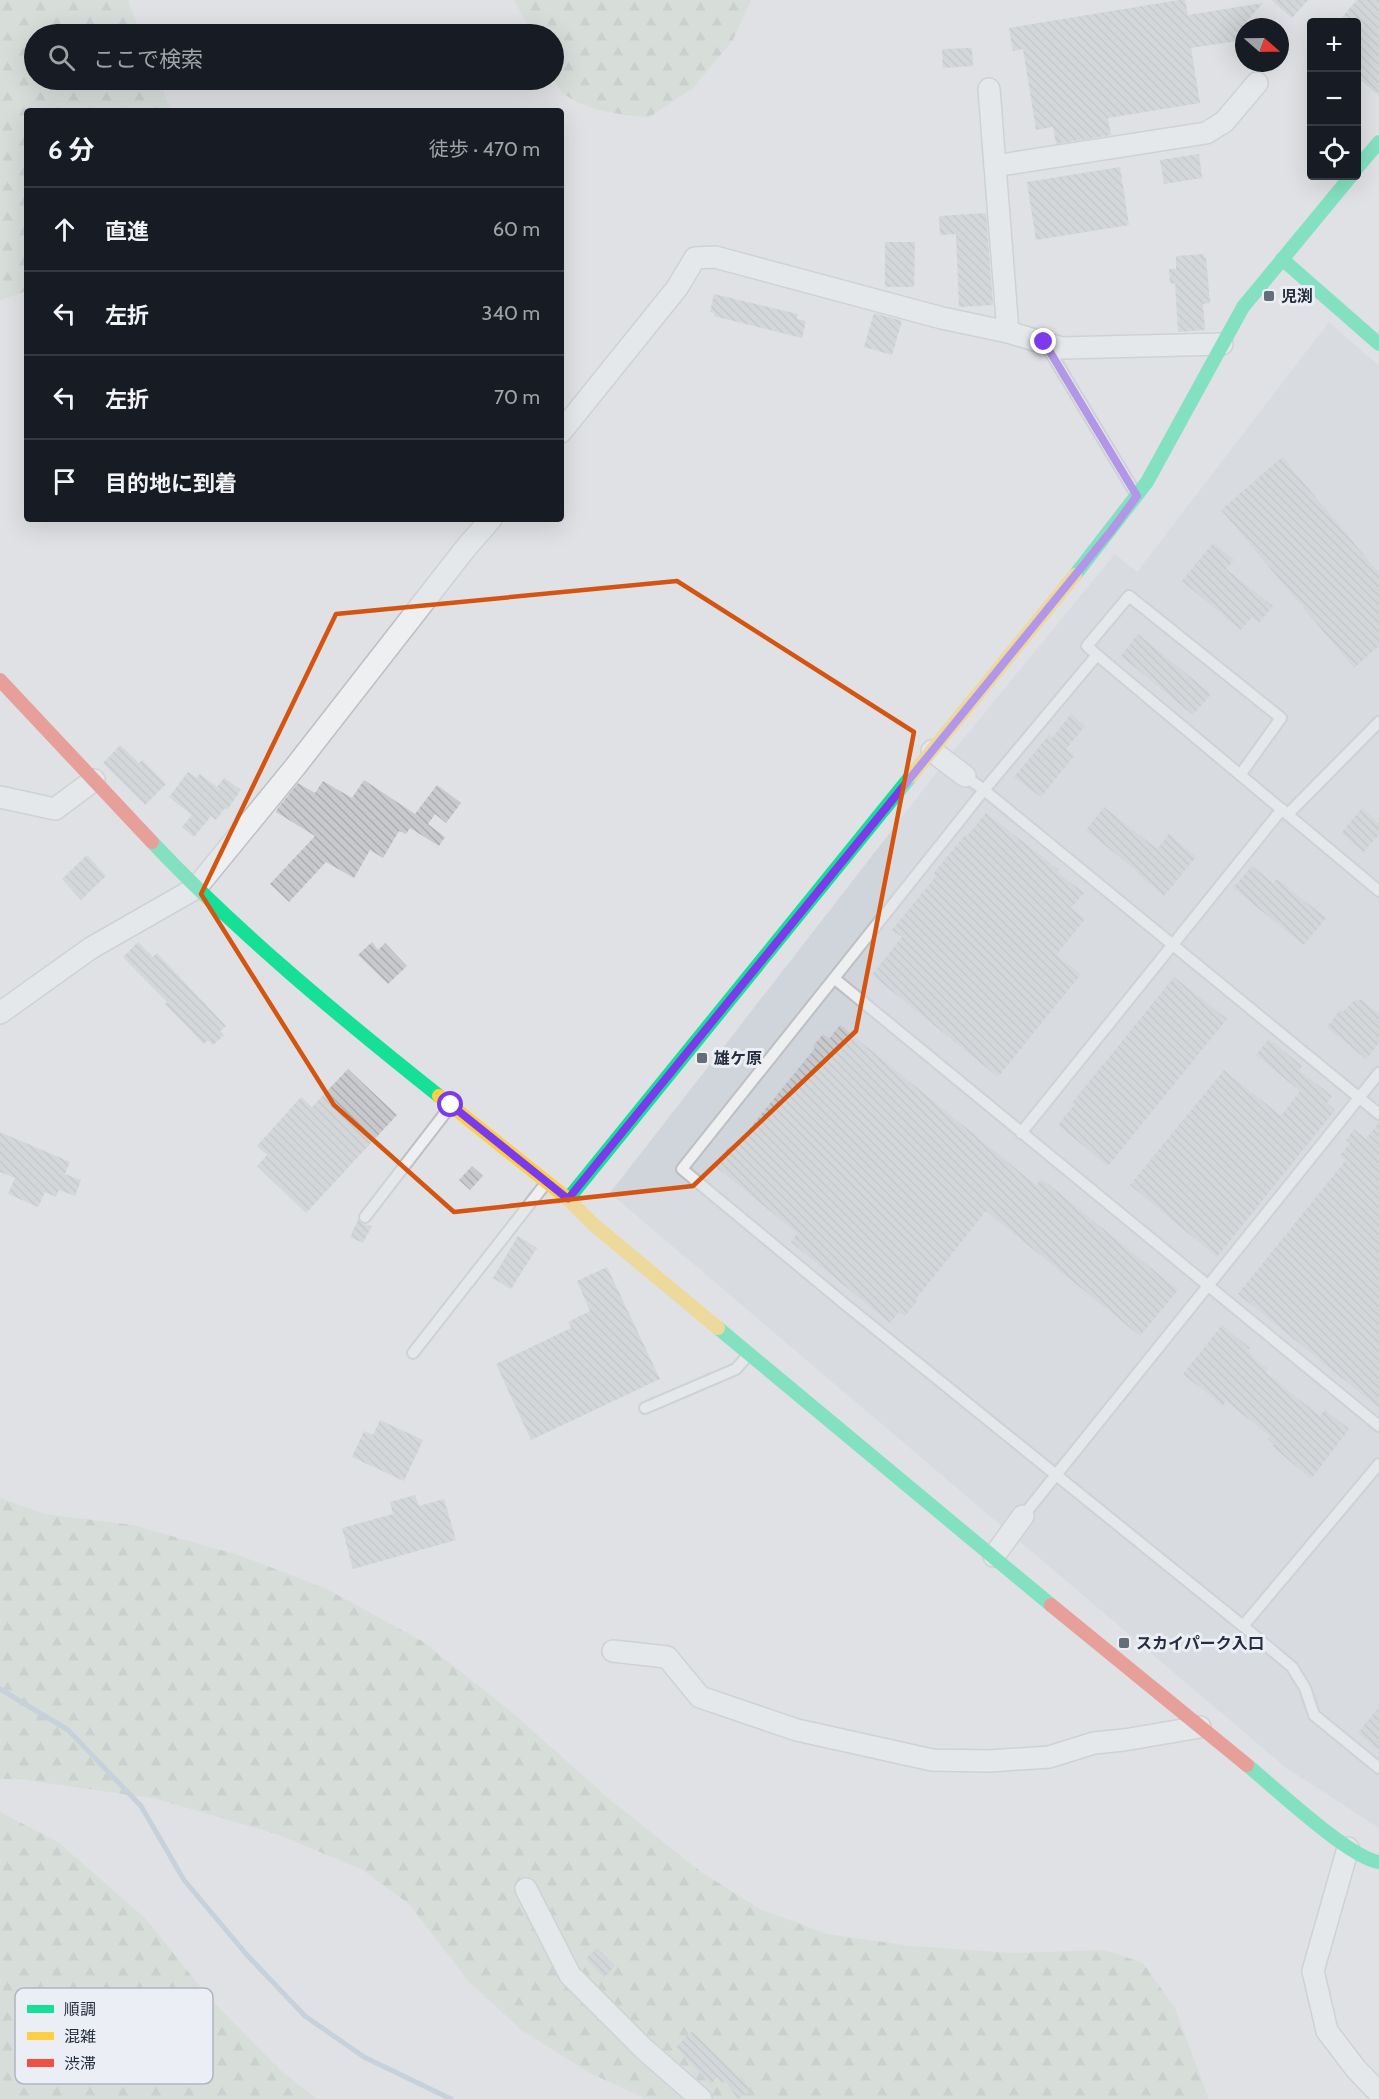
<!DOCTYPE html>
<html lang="ja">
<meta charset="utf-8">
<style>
:root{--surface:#171b24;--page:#242831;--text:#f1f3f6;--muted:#9ea1a6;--line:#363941}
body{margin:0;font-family:Cabin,"Noto Sans JP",sans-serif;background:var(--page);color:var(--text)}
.controls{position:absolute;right:18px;top:18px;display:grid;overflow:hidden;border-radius:6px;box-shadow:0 6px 24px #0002}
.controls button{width:54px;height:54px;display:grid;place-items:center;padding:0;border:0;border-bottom:2px solid var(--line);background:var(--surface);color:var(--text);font:30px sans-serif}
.compass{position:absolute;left:1235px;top:18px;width:54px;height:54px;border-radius:50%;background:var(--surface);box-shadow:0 6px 24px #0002;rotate:110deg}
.stop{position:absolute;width:18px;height:18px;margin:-14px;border:4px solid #7c3aed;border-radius:50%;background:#fff}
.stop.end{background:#7c3aed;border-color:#fff;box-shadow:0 2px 6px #0008}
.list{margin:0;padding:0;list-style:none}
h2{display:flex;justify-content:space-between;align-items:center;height:78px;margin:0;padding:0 24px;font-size:26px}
h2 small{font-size:20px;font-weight:400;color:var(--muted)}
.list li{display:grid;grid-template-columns:39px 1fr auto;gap:18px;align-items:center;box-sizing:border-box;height:84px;padding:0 24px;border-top:2px solid var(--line)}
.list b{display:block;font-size:22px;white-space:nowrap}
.list em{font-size:20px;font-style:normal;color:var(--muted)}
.icon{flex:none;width:33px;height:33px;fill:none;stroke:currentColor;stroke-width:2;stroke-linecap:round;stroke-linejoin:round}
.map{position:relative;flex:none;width:1379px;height:2099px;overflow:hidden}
.search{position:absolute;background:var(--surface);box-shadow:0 6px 24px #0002;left:24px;top:24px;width:540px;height:66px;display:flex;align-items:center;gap:15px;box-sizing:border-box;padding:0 21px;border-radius:33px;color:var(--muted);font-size:22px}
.panel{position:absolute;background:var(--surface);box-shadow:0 6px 24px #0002;left:24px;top:108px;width:540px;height:414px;border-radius:6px}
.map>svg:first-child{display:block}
.built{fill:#d0d4db}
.forest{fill:url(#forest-firs)}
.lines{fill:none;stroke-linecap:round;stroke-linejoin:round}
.stream{stroke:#aabcd2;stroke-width:5}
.building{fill:url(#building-back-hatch)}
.lane-casing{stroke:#bdbfc2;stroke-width:14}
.street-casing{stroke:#bdbfc2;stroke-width:24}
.lane{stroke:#eeeff1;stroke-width:10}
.street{stroke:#eeeff1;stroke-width:21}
.fast{stroke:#16e098;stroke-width:14}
.slow{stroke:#ffcf43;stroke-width:14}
.jam{stroke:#f24e42;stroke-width:14}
.route{stroke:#7c3aed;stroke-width:8}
.marked{fill:none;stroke:#d45511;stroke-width:4.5;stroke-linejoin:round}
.poi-dot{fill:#666c78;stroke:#ebeff5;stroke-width:2}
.labels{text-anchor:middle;stroke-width:6;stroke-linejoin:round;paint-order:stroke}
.poi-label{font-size:16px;font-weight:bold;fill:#252d3e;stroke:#ebeff5;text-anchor:start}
.key{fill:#ebeff5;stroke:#b0b5be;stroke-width:1.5}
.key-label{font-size:16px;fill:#252d3e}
</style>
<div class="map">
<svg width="1379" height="2099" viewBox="0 0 1379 2099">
<defs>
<pattern id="forest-firs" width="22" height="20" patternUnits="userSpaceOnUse" patternTransform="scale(1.5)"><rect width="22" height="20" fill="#ced9cf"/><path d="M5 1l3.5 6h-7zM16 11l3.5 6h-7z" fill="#b1bbb3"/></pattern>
<pattern id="building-back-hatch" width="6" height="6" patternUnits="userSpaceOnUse" patternTransform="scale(1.5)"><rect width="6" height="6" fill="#c7c9cc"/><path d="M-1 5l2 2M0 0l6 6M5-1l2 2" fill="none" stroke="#abadb0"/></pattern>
</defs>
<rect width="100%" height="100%" fill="#dfe1e4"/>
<!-- built -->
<path class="built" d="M1329,322L1379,366V1828L1285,1767L610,1193L955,749L1045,639L1115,554L1137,572Z"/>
<!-- forest -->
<g class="forest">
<path d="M0,0H128L141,34H34V80H159L171,111H27V291L0,300Z"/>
<path d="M514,0H751L733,40L693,88L648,118C622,114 561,110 554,77C551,65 554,48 554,34H532Z"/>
<path d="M0,1498L45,1514L133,1525L238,1555L325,1588L422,1641L515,1715L608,1798L701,1872L760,1909L827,1934L911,1946L1013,1953L1104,1950L1143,1963L1175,2008L1209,2099H646L590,2073L523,2031L469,1982L409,1904L363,1870L279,1835L157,1799L19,1779H0Z"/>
<path d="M0,1812L58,1842L145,1918L207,1995L280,2070L317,2099H0Z"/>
</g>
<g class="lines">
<!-- stream -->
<path class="stream" d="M0,1689L68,1730L141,1806L184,1880L247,1955L305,2016L364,2057L451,2099"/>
</g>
<!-- building -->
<g class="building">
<path d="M1179,0H1185L1188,15L1263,3L1237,32L1244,40L1191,48L1200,103L1108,118L1111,135L1056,144L1053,127L1036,130L1023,49L1013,51L1009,28Z"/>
<path d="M1271,0H1308L1292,18Z"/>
<path d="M1357,0H1379V96L1356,76V22H1338Z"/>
<path d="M972,48L973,66L943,68L942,49Z"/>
<path d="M1199,154L1202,178L1164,184L1160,160Z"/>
<path d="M1120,167L1129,225L1036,240L1027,182Z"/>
<path d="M986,213L993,305L959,307L956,234L940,235L939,216Z"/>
<path d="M885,242H915L914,287H885Z"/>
<path d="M1204,254V257H1206L1210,303L1203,304L1205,330L1178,332L1175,283L1170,284L1169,269H1176V256Z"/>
<path d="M714,294L798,314L797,319L806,321L802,338L714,316L715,313L710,312Z"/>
<path d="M874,313L902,321L892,355L864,347Z"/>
<path d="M1282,457L1379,573V646L1354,668L1221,510Z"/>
<path d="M1213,543L1234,560L1226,569L1273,606L1259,623L1252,617L1241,630L1182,581Z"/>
<path d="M1138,634L1211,694L1193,715L1121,656Z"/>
<path d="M1071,714L1085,726L1066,749L1074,756L1041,797L1014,777L1049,735L1052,738Z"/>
<path d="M120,745L139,763L142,760L166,784L145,805L103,763Z"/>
<path d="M188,772L197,778L200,774L217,787L224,778L241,790L227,810L225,808L216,820L211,816L194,837L182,827L192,815L169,797Z"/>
<path d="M364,780L415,814L437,785L461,803L446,823L435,814L428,824L445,837L439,846L410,828L406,834L399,831L383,858L370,850L354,878L326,862L289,902L270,884L315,836L276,812L278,808L298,783L315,793L323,781L352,798Z"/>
<path d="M1104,807L1157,849L1169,834L1196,857L1164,896L1137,873L1138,872L1086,830Z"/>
<path d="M1362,808L1379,823V834L1364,852L1341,833Z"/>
<path d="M986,813L1059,870L1057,872L1084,893L1071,908L1085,919L1056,955L1081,974L998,1077L872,975L902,937L892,930L936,876L933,874L966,834L968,835Z"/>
<path d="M87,855L106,876L81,900L62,879Z"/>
<path d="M1252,866L1273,883L1277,879L1326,918L1304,945L1233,888Z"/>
<path d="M138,942L153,957L157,953L226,1026L220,1031L224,1035L213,1045L208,1040L204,1044L165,1004L167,1002L123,957Z"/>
<path d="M372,942L378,950L385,943L407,966L388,984L358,955Z"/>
<path d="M1174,977L1227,1019L1108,1166L1058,1125L1074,1105L1072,1103Z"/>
<path d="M1356,999L1358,1001L1360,999L1379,1014V1043L1366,1059L1327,1027L1340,1010L1343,1012Z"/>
<path d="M840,1025L1036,1185L1042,1179L1178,1290L1140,1336L986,1211L916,1299L918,1300L905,1316L899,1312L890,1323L791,1242L797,1233L714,1165L729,1147L733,1149L815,1048L813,1046L823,1034L829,1039Z"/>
<path d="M1269,1039L1302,1066L1299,1070L1332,1096L1327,1103L1335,1110L1217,1257L1130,1185L1224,1070L1281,1116L1300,1091L1256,1055Z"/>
<path d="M348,1069L397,1115L306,1213L257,1166L267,1155L257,1146L301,1097L312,1107Z"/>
<path d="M1379,1122V1408L1238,1294L1346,1160L1340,1155L1350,1143L1346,1140L1354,1129L1366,1139Z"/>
<path d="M0,1132L70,1162L65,1174L81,1180L75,1196L59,1190L56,1197L45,1192L38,1207L8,1194L15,1178L0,1172Z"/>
<path d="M472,1166L483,1176L470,1190L459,1180Z"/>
<path d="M358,1220L363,1224L372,1226L363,1243L350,1237Z"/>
<path d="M518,1236L537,1248L511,1289L493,1278Z"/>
<path d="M607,1267L660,1379L531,1440L496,1364L571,1328L568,1322L590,1311L577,1281Z"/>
<path d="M1222,1325L1250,1348L1248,1351L1251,1354L1250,1355L1268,1369L1265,1372L1320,1416L1325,1410L1349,1429L1311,1479L1272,1446L1274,1444L1268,1439L1270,1436L1226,1401L1223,1406L1183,1374Z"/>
<path d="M380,1420L423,1440L404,1481L352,1457L364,1431L373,1435Z"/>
<path d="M415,1495L419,1506L444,1499L456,1540L353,1569L342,1528L393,1514L390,1502Z"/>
<path d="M1379,1707V1751L1358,1733Z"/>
<path d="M597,1948L615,1966L604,1978L586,1959Z"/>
<path d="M692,2031L740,2078L742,2077L751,2091L738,2099L725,2081L723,2083L717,2077L711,2084L692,2065L676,2047Z"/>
</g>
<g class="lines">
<!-- lane casing -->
<g class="lane-casing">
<g id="lane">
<path d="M1046,345L1136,494"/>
<path d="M1097,655L1087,646L1129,596L1281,718L1240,775"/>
<path d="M965,776L984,790L682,1169L846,1305L1243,1626L1379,1464"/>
<path d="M1288,814L1379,722"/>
<path d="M1379,891L1097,655L984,790L1379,1114"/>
<path d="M835,979L1379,1426"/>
<path d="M1021,1133L1282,809"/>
<path d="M365,1217L449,1108"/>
<path d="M413,1353L546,1183"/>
<path d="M645,1408L736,1369L748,1355"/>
<path d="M1023,1516L1379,1073"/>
<path d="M1243,1626L1292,1667L1305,1688L1314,1715L1379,1768"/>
</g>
</g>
<!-- street casing -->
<g class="street-casing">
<g id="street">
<path d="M989,89L1008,332"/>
<path d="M995,166L1206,133L1224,122L1257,83"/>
<path d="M561,432L677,288L695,258L715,257L942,318L1008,332L1062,348L1222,344"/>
<path d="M932,751L965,776"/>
<path d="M0,797L55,809L94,780"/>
<path d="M0,1013L91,948L196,888L295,767L465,549L491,519"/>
<path d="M994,1556L1023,1516"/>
<path d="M613,1651L667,1657L700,1697L797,1730L932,1760L989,1761L1049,1757L1094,1743L1124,1740L1200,1727"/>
<path d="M1348,1848L1313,1971L1327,2031L1356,2069L1379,2093"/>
<path d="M526,1889L570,1975L644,2049L701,2099"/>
</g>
</g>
<!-- lane -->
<use href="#lane" class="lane"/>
<!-- street -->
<use href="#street" class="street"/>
<!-- fast -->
<g class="fast">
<path d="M1356,169L1379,142"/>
<path d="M1282,259L1379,344"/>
<path d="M1075,575L1147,482L1243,307L1351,176"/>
<path d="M152,842C239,934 340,1017 439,1096"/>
<path d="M568,1199L911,776"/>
<path d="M718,1328L1051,1605"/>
<path d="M1247,1765C1274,1787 1349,1858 1379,1862"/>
</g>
<!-- slow -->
<g class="slow">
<path d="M911,776L1075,575"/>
<path d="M439,1096L568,1199L594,1225L718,1328"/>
</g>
<!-- jam -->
<g class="jam">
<path d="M0,680L152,842"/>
<path d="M1051,1605L1247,1765"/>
</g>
</g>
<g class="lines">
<!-- route -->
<path class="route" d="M451,1105L568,1199L1111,531L1137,496L1044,342"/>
</g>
<!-- marked area -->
<path d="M0 0H1379V2099H0ZM677,581L914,732L856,1031L693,1186L454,1212L334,1105L201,894L336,614Z" fill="#dfe1e4" fill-opacity=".55" fill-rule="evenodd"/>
<path class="marked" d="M677,581L914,732L856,1031L693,1186L454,1212L334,1105L201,894L336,614Z"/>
<!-- markers -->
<g class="poi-dot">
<rect x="1263" y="290" width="12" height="12" rx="3"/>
<rect x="696" y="1052" width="12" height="12" rx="3"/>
<rect x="1118" y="1637" width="12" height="12" rx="3"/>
</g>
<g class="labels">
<!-- poi labels -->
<g class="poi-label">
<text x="1281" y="302">児渕</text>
<text x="714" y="1064">雄ケ原</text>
<text x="1136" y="1649">スカイパーク入口</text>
</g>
</g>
<!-- legend -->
<rect x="15" y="1988" width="198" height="96" rx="9" class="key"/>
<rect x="27" y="2005" width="27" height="8" fill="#16e098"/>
<rect x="27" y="2032" width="27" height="8" fill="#ffcf43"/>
<rect x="27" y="2059" width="27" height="8" fill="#f24e42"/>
<g class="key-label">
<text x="64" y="2015">順調</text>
<text x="64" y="2042">混雑</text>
<text x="64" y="2069">渋滞</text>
</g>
</svg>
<div class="controls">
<button>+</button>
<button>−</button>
<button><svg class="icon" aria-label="locate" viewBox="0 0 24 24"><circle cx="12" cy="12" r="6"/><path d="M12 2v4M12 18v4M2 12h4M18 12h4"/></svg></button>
</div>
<svg class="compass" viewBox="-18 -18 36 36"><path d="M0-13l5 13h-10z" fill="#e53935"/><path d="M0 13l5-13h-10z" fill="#9ea1a6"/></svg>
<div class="stop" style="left:451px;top:1105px"></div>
<div class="stop end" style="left:1044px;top:342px"></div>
<div class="search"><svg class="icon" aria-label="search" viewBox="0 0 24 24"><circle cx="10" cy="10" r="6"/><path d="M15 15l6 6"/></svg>ここで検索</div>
<section class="panel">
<h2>6 分<small>徒歩 · 470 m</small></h2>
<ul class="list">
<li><svg class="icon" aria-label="ahead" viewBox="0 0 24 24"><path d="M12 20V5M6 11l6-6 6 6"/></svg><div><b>直進</b></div><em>60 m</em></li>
<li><svg class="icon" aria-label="left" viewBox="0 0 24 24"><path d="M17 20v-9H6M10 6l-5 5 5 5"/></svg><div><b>左折</b></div><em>340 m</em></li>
<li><svg class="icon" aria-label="left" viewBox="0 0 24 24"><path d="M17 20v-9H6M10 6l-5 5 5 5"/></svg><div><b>左折</b></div><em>70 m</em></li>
<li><svg class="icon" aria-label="arrive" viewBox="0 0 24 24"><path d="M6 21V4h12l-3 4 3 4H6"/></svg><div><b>目的地に到着</b></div></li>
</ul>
</section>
</div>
